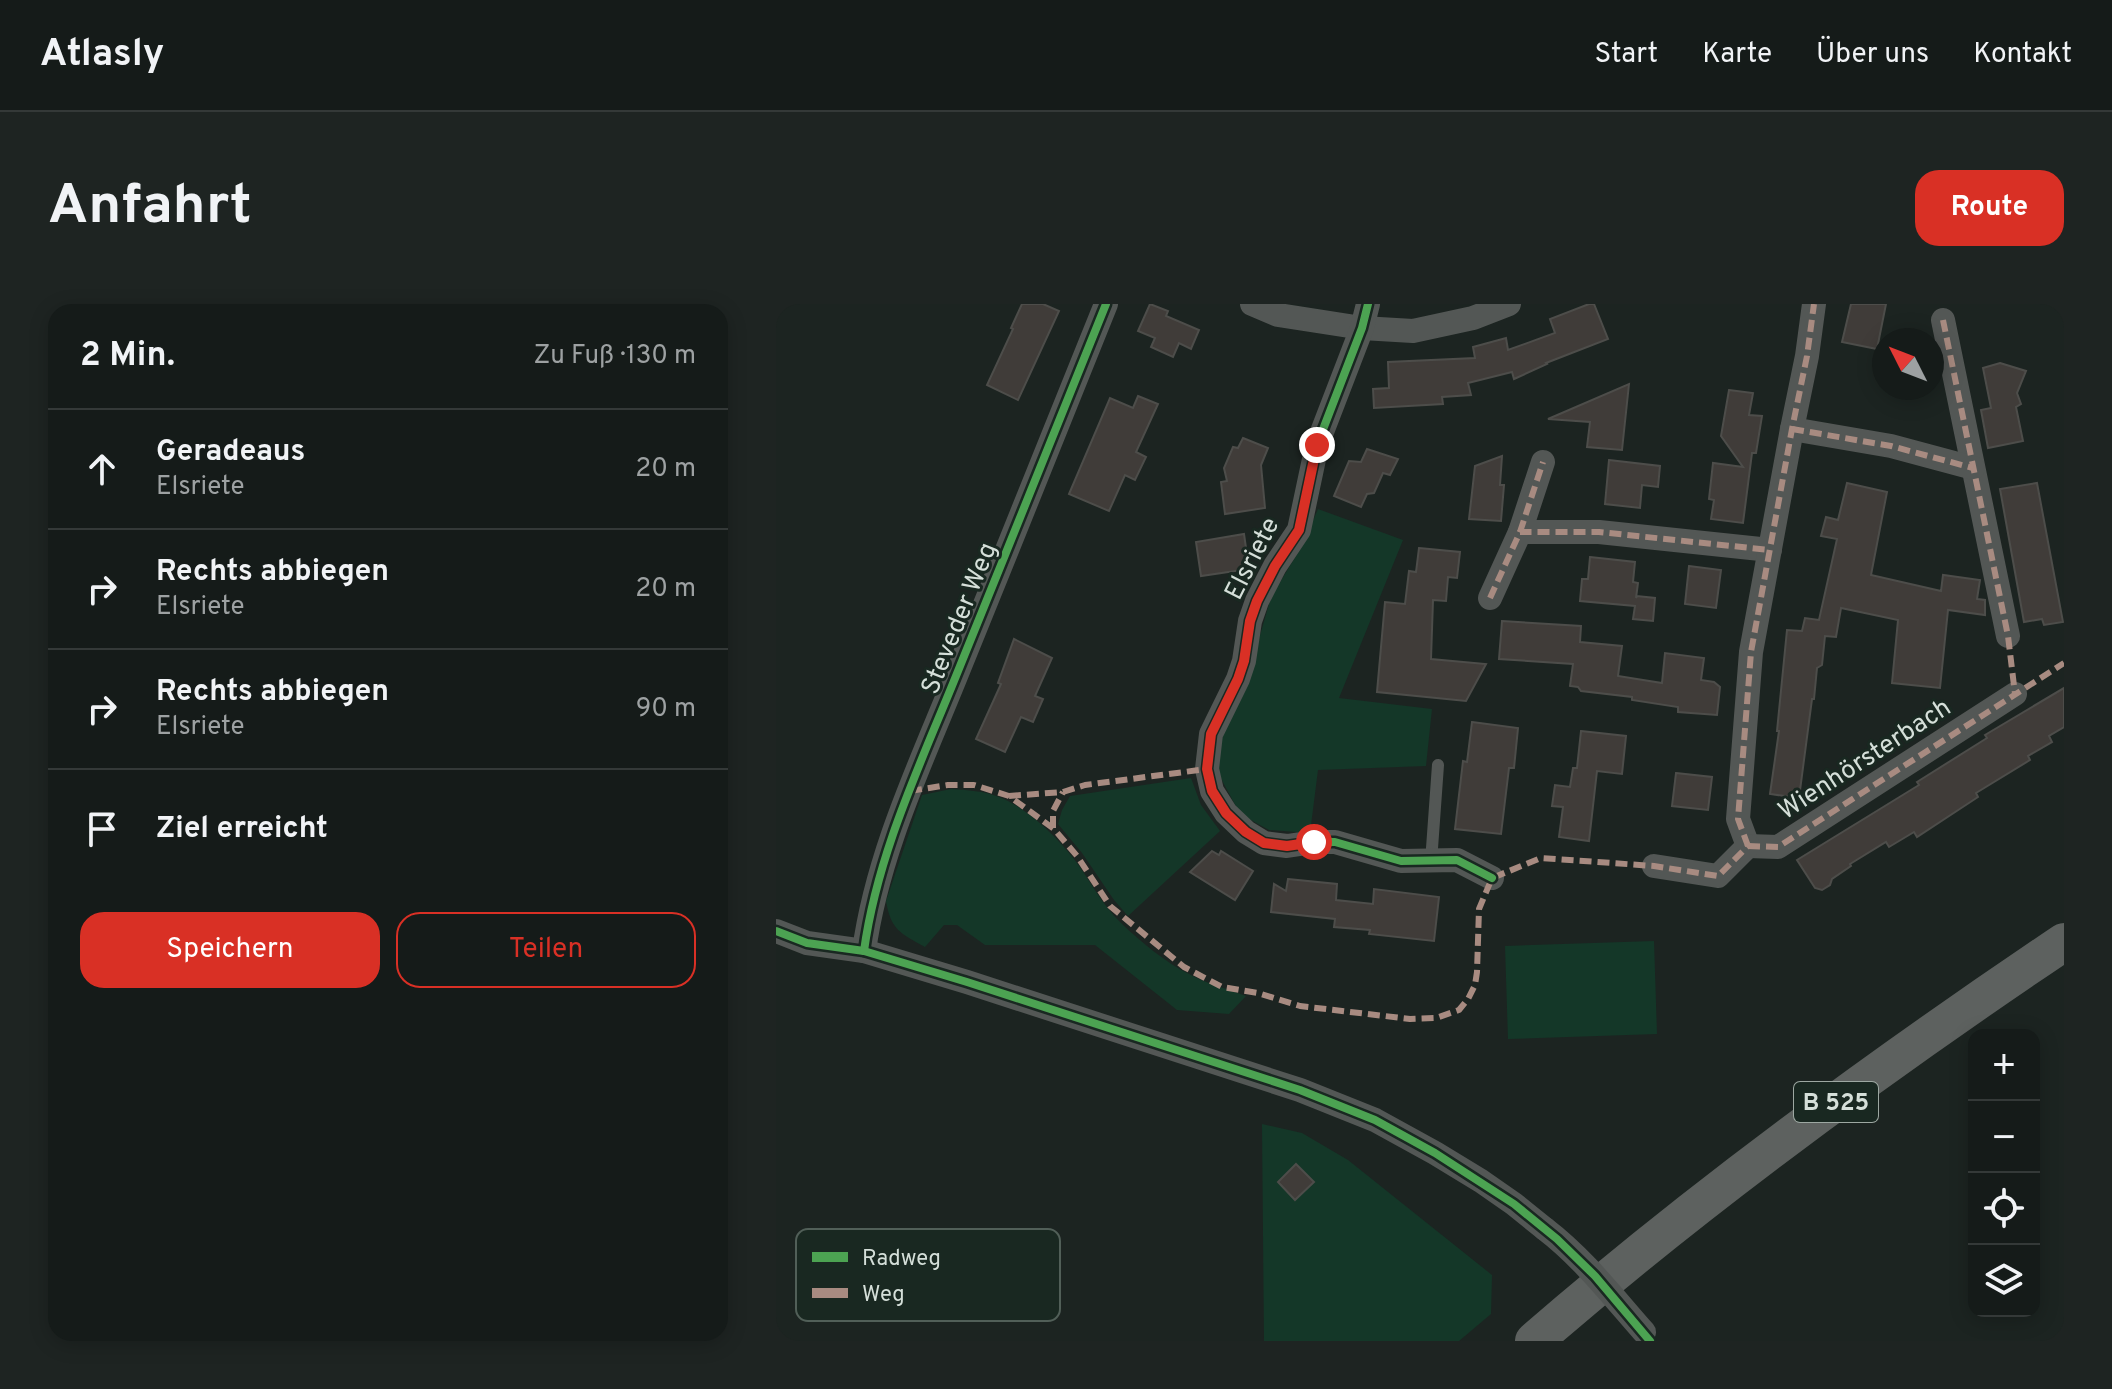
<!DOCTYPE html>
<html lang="de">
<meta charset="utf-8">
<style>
:root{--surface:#151b19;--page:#1e2422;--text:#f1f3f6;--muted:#9da1a2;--line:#343938;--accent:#d93025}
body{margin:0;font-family:Overpass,sans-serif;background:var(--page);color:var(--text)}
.controls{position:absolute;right:24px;bottom:24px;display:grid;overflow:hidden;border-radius:16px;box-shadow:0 4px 20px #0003}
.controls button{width:72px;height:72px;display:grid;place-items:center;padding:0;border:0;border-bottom:2px solid var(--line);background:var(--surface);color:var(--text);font:40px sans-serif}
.compass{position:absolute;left:1096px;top:24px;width:72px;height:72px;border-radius:50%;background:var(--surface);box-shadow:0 4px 20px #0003;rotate:312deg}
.stop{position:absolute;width:24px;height:24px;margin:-18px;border:6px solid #d93025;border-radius:50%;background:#fff}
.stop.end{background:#d93025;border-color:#fff;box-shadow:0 2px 8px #0008}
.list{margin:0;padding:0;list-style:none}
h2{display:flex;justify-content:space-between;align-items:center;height:104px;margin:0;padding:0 32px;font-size:34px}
h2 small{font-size:26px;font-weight:400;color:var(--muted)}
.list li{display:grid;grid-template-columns:52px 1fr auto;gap:24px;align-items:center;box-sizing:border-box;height:120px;padding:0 32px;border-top:2px solid var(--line)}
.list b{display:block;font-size:30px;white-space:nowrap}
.list p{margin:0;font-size:26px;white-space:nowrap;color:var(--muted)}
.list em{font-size:26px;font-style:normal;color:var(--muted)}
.actions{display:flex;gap:16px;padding:24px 32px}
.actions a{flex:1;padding:18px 0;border:2px solid var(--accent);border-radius:24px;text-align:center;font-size:28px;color:var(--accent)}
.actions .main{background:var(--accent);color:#fff}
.icon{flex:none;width:44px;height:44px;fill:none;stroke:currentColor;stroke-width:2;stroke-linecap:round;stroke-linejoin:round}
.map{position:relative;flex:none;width:1288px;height:1037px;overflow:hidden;border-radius:24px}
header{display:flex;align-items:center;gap:48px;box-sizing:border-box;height:112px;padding:0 40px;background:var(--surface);border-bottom:2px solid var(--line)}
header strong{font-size:38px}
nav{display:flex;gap:44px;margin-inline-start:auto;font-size:28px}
.intro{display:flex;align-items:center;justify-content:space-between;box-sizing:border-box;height:192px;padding:0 48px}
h1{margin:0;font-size:56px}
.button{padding:20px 36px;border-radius:24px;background:var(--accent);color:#fff;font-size:28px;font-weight:700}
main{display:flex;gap:48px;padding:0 48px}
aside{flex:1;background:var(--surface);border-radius:24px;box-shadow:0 4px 20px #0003}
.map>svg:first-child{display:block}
.green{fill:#143728}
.building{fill:#403c39;stroke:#4d4d4a;stroke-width:2}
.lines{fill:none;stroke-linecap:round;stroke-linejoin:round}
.service{stroke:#535755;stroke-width:12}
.minor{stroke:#535755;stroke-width:24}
.primary{stroke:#5d615f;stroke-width:38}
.minor-bridge{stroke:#535755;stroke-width:24}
.quiet{stroke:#a88b81;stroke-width:6;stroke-dasharray:12 6;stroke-linecap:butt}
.cycleway-casing{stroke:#192821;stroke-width:13}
.cycleway{stroke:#4ca352;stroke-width:8}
.route{stroke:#d93025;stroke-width:10}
.labels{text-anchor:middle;stroke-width:6;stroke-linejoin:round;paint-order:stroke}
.shield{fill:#192821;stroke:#9da8a2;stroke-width:2}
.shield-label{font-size:24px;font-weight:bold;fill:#d5dfd9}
.street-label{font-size:26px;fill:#d5dfd9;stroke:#192821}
.key{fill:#192821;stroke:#515f58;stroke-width:2}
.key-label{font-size:22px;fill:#d5dfd9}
</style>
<header>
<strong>Atlasly</strong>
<nav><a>Start</a><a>Karte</a><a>Über uns</a><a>Kontakt</a></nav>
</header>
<div class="intro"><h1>Anfahrt</h1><a class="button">Route</a></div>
<main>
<aside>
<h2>2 Min.<small>Zu Fuß · 130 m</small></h2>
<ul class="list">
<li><svg class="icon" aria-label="ahead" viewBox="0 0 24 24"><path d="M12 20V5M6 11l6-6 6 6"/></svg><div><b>Geradeaus</b><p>Elsriete</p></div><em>20 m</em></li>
<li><svg class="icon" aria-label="right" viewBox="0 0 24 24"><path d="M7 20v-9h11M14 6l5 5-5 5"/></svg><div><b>Rechts abbiegen</b><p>Elsriete</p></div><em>20 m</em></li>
<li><svg class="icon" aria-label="right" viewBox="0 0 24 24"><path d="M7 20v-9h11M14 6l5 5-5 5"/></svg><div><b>Rechts abbiegen</b><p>Elsriete</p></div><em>90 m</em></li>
<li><svg class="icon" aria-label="arrive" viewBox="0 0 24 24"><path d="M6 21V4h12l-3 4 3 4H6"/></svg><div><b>Ziel erreicht</b></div></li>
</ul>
<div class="actions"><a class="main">Speichern</a><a>Teilen</a></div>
</aside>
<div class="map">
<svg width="1288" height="1037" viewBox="0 0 1288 1037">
<rect width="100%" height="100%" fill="#1c2421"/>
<!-- green -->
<g class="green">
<path d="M542,205L627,236L563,394L656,405L650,462L542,466L534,529L493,526L464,510L441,467L445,437L483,335L495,293L526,242Z"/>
<path d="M415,474L425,501L444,527L352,612L338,596L306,549L282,520L286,506L294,492Z"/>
<path d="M175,485C191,486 208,487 223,493C251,504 280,532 298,555C314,576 326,601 345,619C365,638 389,658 413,670C431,680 452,685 470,692L453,710L401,706L319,641H209L181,621H168L149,643C124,629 115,626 110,597L146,491Z"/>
<path d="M878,637L881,730L732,735L729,642Z"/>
<path d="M486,820L526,829L572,856L716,971L715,1010L683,1037H488Z"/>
</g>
<!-- building -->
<g class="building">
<path d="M246,0H267L283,7L242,96L211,81L237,25L235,24Z"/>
<path d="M374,0L392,7L390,12L423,26L415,45L403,39L397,53L375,43L379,34L362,27Z"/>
<path d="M813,0H818L832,35L770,59L771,60L738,75L736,68L692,79L695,91L666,93L667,100L598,104L597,85L613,84L612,58L699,54L697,43L730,34L732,46L779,29L774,15Z"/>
<path d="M1075,0H1110L1101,45L1066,38Z"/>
<path d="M1224,59L1250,67L1241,89L1245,100L1240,103L1247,137L1212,144L1205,106L1215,104L1207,64Z"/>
<path d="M853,80L846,146L811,143L814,118L772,115Z"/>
<path d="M953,86L977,89L973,111L986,112L980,149H976L967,219L935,215L938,196L933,195L937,159L967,163L945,132Z"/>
<path d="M362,92L382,100L360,148L370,153L359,176L349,171L333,207L293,190L334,94L357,104Z"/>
<path d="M467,134L492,144L485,161L489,204L449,210L445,178L451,177L448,164L457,143L462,144Z"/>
<path d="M591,145L622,155L614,171L607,169L598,189L591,190L585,203L558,192L573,157L585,158Z"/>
<path d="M726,152L724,181H728L725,217L693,215L699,162Z"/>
<path d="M833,156L884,162L882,183L866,181L864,204L829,200Z"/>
<path d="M1071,179L1111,188L1095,271L1165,287L1167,271L1204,276L1201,295L1209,296V311L1172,306L1164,384L1116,379L1122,316L1065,304L1060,333L1049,332L1046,361L1041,364L1038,395H1036L1023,494L994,490L1003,427H1001L1011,326L1026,327L1029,314L1043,316L1061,235L1045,232L1050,213L1062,216Z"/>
<path d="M1261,179L1287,318L1268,321L1266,315L1248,318L1224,185Z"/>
<path d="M468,230L473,265L425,272L420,238Z"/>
<path d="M643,244L684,248L681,274L672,273L670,297L657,296L655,355L710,360L690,397L601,388L609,298L629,300L633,267L640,268Z"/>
<path d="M814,253L859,258L857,278L862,279L860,294L861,292L879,294L877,317L857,315L859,302L804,297L806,275H812Z"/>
<path d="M913,262L945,266L940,304L909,300Z"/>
<path d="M726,317L805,322L804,338L846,342L842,372L886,379L889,349L928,354L925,376L938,378L944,383L941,411L902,408V403L856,396V393L805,387L802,383L794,382L797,360L723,355Z"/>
<path d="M238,335L276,354L259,392L267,395L257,418L245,413L229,448L200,435L225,380L222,379Z"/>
<path d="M1288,384V423L1273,432L1276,438L1252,452L1254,456L1200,489L1202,493L1141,533L1138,528L1113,543L1110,538L1074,560L1075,562L1056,575L1054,581L1046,586L1039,584L1021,556L1143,481L1141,478L1211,434L1209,431Z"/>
<path d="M696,418L742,424L738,464H733L725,530L679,525L687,457L691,458Z"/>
<path d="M805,427L850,432L846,470L821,467L813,537L783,533L787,503L776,502L779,481L794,483L797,464H801Z"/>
<path d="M900,469L936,473L932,506L896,502Z"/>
<path d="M436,547L443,551L445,547L477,567L459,596L414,568Z"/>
<path d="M512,575L561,580L560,596L597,600L598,585L663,593L658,637L593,630L594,626L558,623L559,615L495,608L498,580L510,587Z"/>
<path d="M520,860L538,878L519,896L502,878Z"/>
</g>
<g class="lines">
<!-- service -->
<path class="service" d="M655,558L662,461"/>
<!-- minor -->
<g class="minor">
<path d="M476,0L502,11L586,24L637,27L697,14L733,0"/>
<path d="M592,0L586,24L541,141L523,226L499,262L481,297L474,317L468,357L462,375L435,430L431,465L436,487L450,509L470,528L488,539L511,542L538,538H559L625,557L681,556L716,574"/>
<path d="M1167,16L1232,332"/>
<path d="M1016,125L1115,142L1197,164"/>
<path d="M744,228L767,158"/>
<path d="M714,294L744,228H823L994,246"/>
<path d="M972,542L962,515L975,348L1016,125L1031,52L1038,0"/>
<path d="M972,542L1002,543L1239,390"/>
<path d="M878,562L942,572L972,542"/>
<path d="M0,627L31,639L88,647L191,678L524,786L599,816L659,849L705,877L738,900L769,925"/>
<path d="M88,647C101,551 144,461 180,372C230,248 281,124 330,0"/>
</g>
<!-- primary -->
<path class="primary" d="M758,1037C925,892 1105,761 1288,638"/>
<!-- minor-bridge -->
<path class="minor-bridge" d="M769,925C807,954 837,993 868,1028"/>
<!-- quiet -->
<g class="quiet">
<path d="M1167,16L1232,332L1239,390"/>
<path d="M1016,125L1115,142L1197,164"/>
<path d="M744,228L767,158"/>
<path d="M714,294L744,228H823L994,246"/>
<path d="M134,487L172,481H198L233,492L278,525L301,552L334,602L408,663L446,683L482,689L524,702L634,715L660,714L683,706L692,695L699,681L701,668L703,605L716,574L765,554L878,562L942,572L972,542"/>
<path d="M233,492L287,488L309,481L431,465"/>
<path d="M277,524V507L287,488"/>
<path d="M972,542L962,515L975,348L1016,125L1031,52L1038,0"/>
<path d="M972,542L1002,543L1288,359"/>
</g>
<!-- cycleway casing -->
<g class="cycleway-casing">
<g id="cycleway">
<path d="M592,0L586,24L541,141L523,226L499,262L481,297L474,317L468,357L462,375L435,430L431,465L436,487L450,509L470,528L488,539L511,542L538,538H559L625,557L681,556L716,574"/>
<path d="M0,627L31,639L88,647L191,678L524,786L599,816L659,849L738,900L781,935L819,972L874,1037"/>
<path d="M88,647C101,551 144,461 180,372C230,248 281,124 330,0"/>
</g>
</g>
<!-- cycleway -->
<use href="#cycleway" class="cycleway"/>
</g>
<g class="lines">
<!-- route -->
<path class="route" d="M538,538L511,542L488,539L470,528L450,509L436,487L431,465L435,430L462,375L468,357L474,317L481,297L499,262L523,226L541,141"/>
</g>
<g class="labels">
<!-- shield labels -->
<rect class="shield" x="1018" y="778" width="84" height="40" rx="6"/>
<g class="shield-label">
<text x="1060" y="806">B 525</text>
</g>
<!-- street labels -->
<g class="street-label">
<text transform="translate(475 254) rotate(-63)" y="9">Elsriete</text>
<text transform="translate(182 314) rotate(-68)" y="9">Steveder Weg</text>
<text transform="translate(1088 454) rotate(-33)" y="9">Wienhörsterbach</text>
</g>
</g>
<!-- legend -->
<rect x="20" y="925" width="264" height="92" rx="12" class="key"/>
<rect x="36" y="948" width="36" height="10" fill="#4ca352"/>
<rect x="36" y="984" width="36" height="10" fill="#a88b81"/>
<g class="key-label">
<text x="86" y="961">Radweg</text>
<text x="86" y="997">Weg</text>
</g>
</svg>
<div class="controls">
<button>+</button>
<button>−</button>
<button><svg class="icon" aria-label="locate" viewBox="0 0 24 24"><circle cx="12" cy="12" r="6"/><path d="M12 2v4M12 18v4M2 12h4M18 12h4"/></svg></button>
<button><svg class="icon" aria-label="layers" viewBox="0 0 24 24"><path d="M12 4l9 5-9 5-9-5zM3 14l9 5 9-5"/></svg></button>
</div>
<svg class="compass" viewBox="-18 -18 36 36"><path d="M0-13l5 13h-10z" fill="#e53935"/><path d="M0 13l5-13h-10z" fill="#9da1a2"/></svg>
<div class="stop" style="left:538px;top:538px"></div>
<div class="stop end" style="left:541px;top:141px"></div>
</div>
</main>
